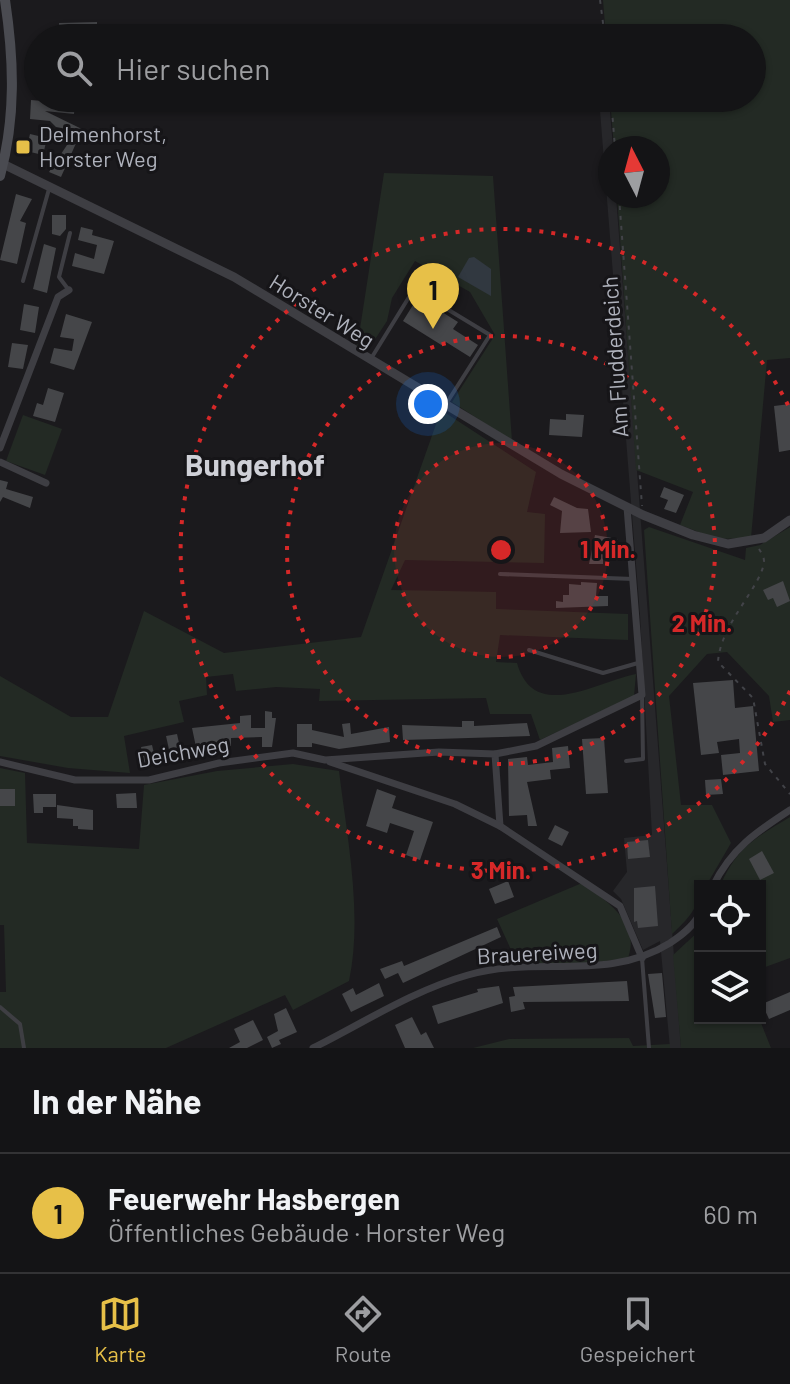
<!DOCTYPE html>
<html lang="de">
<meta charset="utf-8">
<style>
:root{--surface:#141416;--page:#212123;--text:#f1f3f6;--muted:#9d9ea1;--line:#333335;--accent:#e7c048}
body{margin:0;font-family:Barlow,sans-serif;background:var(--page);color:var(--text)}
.controls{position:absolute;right:24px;bottom:24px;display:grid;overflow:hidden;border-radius:0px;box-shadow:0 2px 6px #0004}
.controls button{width:72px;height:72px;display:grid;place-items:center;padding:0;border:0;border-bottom:2px solid var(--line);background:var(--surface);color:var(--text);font:40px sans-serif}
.compass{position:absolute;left:598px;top:136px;width:72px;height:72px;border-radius:50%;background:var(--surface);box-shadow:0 2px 6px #0004;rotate:354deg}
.you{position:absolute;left:428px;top:404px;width:28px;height:28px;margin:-20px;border:6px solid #fff;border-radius:50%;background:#1a73e8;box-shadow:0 0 0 12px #1a73e833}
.badge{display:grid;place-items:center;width:52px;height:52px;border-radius:50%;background:var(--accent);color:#111;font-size:26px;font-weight:700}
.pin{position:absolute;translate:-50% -66px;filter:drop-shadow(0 2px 4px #0008)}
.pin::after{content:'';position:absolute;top:42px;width:28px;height:24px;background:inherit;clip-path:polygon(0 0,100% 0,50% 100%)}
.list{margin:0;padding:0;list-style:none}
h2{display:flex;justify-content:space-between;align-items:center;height:104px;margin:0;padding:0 32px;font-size:34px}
h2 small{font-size:26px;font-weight:400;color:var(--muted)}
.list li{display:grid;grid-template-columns:52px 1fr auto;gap:24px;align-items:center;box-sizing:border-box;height:120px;padding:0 32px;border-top:2px solid var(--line)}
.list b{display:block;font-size:30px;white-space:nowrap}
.list p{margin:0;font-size:26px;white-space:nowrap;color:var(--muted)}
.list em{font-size:26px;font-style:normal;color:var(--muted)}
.icon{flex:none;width:44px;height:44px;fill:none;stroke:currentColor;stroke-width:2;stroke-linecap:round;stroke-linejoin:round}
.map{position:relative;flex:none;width:790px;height:1048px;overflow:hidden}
.search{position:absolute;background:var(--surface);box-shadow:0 2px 6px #0004;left:24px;right:24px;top:24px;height:88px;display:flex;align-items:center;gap:20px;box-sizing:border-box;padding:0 28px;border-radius:44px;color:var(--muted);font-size:30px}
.sheet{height:224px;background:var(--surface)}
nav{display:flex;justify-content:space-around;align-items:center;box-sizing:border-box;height:112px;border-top:2px solid var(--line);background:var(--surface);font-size:22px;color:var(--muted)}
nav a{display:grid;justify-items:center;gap:4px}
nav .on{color:var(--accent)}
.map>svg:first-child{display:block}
.built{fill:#27272a}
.green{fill:#232a24}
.water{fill:#313840}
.building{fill:#454649}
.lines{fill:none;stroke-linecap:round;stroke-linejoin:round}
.path{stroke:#424348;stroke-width:2;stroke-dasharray:4 6;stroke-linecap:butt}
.service{stroke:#3e3e43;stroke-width:4}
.minor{stroke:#3e3e43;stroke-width:7}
.tertiary{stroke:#3e3e43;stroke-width:9}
.secondary{stroke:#4a4b51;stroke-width:10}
.ring{fill:none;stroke:#d62828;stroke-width:4;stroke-dasharray:4 8}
.poi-dot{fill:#e7c048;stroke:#161518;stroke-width:3}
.labels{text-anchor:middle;stroke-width:6;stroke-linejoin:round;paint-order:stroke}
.poi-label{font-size:22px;fill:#aeb1bb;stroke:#161518;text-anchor:start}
.street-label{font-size:22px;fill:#aeb1bb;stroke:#161518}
.district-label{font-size:30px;font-weight:bold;fill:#cfd0d7;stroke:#161518}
.centre{fill:#d62828;stroke:#161518;stroke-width:4}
.ring-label{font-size:24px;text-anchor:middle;font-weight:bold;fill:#d62828;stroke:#161518;stroke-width:6;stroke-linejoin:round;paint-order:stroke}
</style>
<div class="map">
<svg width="790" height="1048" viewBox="0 0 790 1048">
<rect width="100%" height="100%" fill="#1b1a1d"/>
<!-- built -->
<path class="built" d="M599,98L609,99L613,148L610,196H616L681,1048H670L660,941L643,950L621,899L613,891L627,872L624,838L652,835L640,615Z"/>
<!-- green -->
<g class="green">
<path d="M603,0H790V358L767,360L751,538L717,539L680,525L693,492L636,470L617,196H658V148H614L610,98H752V38H606Z"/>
<path d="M384,173L493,176L512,441L452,402L495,335L470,292L415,261L392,298L387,321L368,350L357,348Z"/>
<path d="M441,410L536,472L527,512L545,514L544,563L405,560L391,590L496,592V609L628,614V640L500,635L496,662L517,663C534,723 596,682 636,674L634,696L540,740L531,714H490L486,698L319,701L320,689L276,687L236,691L233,674L206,677L207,695L179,701L184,722L124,736L130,773L68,768L0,756V676L71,717H108L144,611L224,653L361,637Z"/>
<path d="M23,415L62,429L45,475L6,461Z"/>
<path d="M649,527L745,560L746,548L760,545L790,527V720L773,722L769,696L727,652L707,654L669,696L681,805H712L731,843L706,886H700C700,907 687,920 672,934L644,530Z"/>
<path d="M293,764L339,771C347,837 363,915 349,981L293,1010L285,995L166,1048H0V992H6L4,925H0V768L25,773L27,843L139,849L144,785L217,771Z"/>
<path d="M790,817V958L760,969V886H720C737,847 755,838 790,817Z"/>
<path d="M582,883C606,901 641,922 628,958L592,963H517L497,919Z"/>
<path d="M700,930V1018H759L771,1048H681L673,955Z"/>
<path d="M629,1038L633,1046L670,1044V1048H473L509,1039Z"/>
</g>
<!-- water -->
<path class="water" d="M474,257L491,269V296L458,277L469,258Z"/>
<!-- building -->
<g class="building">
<path d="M97,22V38L60,37L59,23Z"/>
<path d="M54,98L75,102L74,114L45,111L90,133L84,144L77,141L61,177L49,172L67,145L61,142L67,129L56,127L50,121L30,119L31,100L54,102Z"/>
<path d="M30,134L47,138L43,155L26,151Z"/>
<path d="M16,194L32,199L20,221L26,223L17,264L0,260Z"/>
<path d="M52,215H66V229L60,236L52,234Z"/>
<path d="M81,227L93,230L92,235L114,241L104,274L72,266L75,253L94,259L97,245L78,240Z"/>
<path d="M44,244L56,248L47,293L33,289Z"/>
<path d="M418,297L458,322L453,329L478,345L470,357L446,342L443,346L403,321Z"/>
<path d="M24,304L39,307L35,333L20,330Z"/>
<path d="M66,314L92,322L74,370L50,363L54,348L72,351L74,339L60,337Z"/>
<path d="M12,343L28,345L23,369L8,367Z"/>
<path d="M48,388L64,393L55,422L33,416L37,403L43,405Z"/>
<path d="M790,404V450L779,452L774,406Z"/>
<path d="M566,414L584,415L582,437L549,435L550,419L566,420Z"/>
<path d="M0,480L8,482L6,489L33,497L30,508L3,497L0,502Z"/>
<path d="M664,487L684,495L676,513L664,509L668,500L660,497Z"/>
<path d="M554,497L577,508L588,509L591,532L560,533L562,511L550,505Z"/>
<path d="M595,535L618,539L616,552L622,553L620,561L603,558V564H589Z"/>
<path d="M783,581L790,601L777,607L773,598L768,600L763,590Z"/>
<path d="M581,582L597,583L596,596H608V606L556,608V601L563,602V595H569V584L581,585Z"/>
<path d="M733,680L735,708L753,706L759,771L723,775L721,755L740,753L739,739L717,742L719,753L701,755L693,683Z"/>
<path d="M265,711L272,712V718H276L272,747H262V737L231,738V746L216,747V743L196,747L192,728L240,723V716L251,715V728H265Z"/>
<path d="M462,721H474V726L527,723L530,736L403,740L402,725L462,727Z"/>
<path d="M350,723L351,734L389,727L390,742L339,749L312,743V747H297V724H312V730L344,737L342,724Z"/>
<path d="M177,734L181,752L170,754L166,736Z"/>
<path d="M604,738L608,793L586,794L582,739Z"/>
<path d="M152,745L156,762L145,765L141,747Z"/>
<path d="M568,746L570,768L550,770L551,779L527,782L537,826H528L527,815L509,816L508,759L527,757L528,765L553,762L552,748Z"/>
<path d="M721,779L723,794L706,795L705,780Z"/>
<rect x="0" y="789" width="15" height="17"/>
<path d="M377,789L396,796L392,808L433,822L420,860L406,855L414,831L390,823L387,833L366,826Z"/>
<path d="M136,793L137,808H117L116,794Z"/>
<path d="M33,794H56V807H43V813H34Z"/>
<path d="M57,805L93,810V830L78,829V826H73V819L57,818Z"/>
<path d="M555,825L569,832L562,846L548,839Z"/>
<path d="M648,840L650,857L628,859L627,842Z"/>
<path d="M762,851L774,873L760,880L749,859Z"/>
<path d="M508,881L514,897L495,904L489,889Z"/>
<path d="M655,886L658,926L638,928L637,921L634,922V888Z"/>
<path d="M497,927L501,937L403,983L398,973L385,979L380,969L402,961L404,966Z"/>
<path d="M662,973L666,1017L655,1018L648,974Z"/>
<path d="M627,981L629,1001L523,1002L525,1009L511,1012L509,997L515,996L513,987Z"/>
<path d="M379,983L384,996L351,1012L342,994L353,988L356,995Z"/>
<path d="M499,986L503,1003L438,1024L432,1006L478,992L477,989Z"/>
<path d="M790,992V1010L769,1019L762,1004Z"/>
<path d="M286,1008L297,1032L279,1040L281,1044L272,1048L267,1037L278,1031L274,1014Z"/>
<path d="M412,1017L421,1035L426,1032L434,1048H405L395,1025Z"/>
<path d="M253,1020L263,1040L247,1048H229L240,1042L234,1029Z"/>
</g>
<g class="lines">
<!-- path -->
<g class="path">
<path d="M600,0L605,38"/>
<path d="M611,98L615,148"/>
<path d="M619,196L642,506"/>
<path d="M759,549C761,552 764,557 764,561C763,585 720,624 718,662L753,698L765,764L790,794"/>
</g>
<!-- service -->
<g class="service">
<path d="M23,281L49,189"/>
<path d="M68,289L59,277L70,233"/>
<path d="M372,357L414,289L490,335L446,404"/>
<path d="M500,574L633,579"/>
<path d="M529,650L603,673L638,663"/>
<path d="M626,761L643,759L642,695"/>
<path d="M642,958L649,1048"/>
<path d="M0,1007L20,1024L24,1048"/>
</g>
<!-- minor -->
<g class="minor">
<path d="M0,448L58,297L69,290"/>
<path d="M0,462L46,483"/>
<path d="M495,754L536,746L642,695L627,507"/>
<path d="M0,762L75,780H149L219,763L293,753L325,760L439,752L495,754L500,826L620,906L642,958"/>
<path d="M330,762L455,804L500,826"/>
<path d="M713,886C731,849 756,832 790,810"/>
<path d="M313,1048C363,1023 414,990 468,975C536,955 606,983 670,943C682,935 694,926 700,913"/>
</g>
<!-- tertiary -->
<path class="tertiary" d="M3,164L234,277L561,474L643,515L693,535L728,544L764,538L790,520"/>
<!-- secondary -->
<path class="secondary" d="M0,176C16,117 14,60 5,0"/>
</g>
<!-- distance rings -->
<circle cx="501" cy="550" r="107" fill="#d62828" fill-opacity=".12"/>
<g class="ring">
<circle cx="501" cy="550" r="107"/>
<circle cx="501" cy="550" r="214"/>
<path d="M790 691A321 321 0 1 1 790 409"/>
</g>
<!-- markers -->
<rect class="poi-dot" x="15" y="139" width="16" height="16" rx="4"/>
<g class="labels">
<!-- poi labels -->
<g class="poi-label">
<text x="39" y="142">Delmenhorst,<tspan x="39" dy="25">Horster Weg</tspan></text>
</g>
<!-- street labels -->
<g class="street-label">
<text transform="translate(322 311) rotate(32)" y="8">Horster Weg</text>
<text transform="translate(615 357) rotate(-94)" y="8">Am Fludderdeich</text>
<text transform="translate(183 752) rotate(-10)" y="8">Deichweg</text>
<text transform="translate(537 953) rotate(-3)" y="8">Brauereiweg</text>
</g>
<!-- district labels -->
<g class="district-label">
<text x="255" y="476">Bungerhof</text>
</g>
</g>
<circle cx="501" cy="550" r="12" class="centre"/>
<g class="ring-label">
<text x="608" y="558">1 Min.</text>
<text x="702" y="632">2 Min.</text>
<text x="501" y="879">3 Min.</text>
</g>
</svg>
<div class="controls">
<button><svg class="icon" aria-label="locate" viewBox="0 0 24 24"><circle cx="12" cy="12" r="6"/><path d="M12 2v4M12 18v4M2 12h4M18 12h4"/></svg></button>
<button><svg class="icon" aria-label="layers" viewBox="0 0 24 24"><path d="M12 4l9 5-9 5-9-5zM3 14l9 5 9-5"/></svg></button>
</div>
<svg class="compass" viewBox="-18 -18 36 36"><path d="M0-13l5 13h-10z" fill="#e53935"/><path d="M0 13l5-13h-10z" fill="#9d9ea1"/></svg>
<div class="you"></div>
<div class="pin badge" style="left:433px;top:329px">1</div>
<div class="search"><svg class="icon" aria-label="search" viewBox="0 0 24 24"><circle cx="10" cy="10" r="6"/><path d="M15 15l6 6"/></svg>Hier suchen</div>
</div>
<section class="sheet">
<h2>In der Nähe<small></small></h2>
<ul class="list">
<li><span class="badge">1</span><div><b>Feuerwehr Hasbergen</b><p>Öffentliches Gebäude · Horster Weg</p></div><em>60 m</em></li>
</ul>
</section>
<nav>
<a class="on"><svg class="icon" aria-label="map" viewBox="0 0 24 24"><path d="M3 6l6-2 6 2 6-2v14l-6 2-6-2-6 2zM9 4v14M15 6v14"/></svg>Karte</a>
<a><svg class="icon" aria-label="directions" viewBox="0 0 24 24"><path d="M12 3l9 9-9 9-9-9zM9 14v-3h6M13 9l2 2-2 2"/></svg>Route</a>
<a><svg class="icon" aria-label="saved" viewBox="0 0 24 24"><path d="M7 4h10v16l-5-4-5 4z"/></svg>Gespeichert</a>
</nav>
